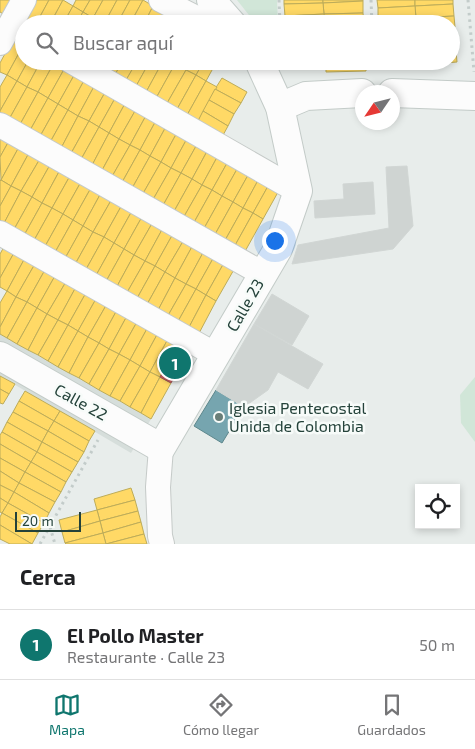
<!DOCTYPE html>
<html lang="es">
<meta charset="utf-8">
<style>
:root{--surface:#fff;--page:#f6f6f6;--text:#202124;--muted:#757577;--line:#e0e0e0;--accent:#0f766e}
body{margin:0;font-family:"Exo 2",sans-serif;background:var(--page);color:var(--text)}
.controls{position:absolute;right:15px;bottom:15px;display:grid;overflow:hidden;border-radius:0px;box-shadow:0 2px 8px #0003}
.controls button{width:45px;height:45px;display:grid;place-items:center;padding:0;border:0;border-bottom:1px solid var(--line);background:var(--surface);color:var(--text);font:25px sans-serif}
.compass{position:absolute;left:355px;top:85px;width:45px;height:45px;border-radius:50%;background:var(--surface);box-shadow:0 2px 8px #0003;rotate:235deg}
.scale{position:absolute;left:15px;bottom:12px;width:66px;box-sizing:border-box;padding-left:5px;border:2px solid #24423a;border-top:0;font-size:14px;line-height:18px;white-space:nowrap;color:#24423a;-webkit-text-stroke:4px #f7fbf9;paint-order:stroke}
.you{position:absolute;left:274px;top:240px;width:18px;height:18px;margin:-12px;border:4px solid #fff;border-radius:50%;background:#1a73e8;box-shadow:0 0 0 8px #1a73e833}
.badge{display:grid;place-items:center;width:32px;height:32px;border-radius:50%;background:var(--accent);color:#fff;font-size:16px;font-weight:700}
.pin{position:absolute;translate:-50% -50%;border:2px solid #fff;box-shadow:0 1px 5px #0006}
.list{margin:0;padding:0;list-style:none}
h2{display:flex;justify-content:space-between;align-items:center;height:65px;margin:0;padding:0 20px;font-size:21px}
h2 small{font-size:16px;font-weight:400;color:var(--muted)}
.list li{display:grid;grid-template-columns:32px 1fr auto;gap:15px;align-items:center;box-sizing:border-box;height:70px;padding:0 20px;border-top:1px solid var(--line)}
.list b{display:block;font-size:19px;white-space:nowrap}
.list p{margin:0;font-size:16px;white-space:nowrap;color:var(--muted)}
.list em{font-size:16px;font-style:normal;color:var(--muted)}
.icon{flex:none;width:28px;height:28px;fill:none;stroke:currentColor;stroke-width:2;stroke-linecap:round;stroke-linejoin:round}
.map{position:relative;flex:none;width:475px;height:544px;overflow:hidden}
.search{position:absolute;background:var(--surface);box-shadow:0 2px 8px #0003;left:15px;right:15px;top:15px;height:55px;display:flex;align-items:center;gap:12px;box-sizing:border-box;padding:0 18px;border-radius:28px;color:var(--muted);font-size:19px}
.sheet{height:135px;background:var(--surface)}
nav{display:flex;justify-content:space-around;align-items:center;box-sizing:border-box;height:70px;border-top:1px solid var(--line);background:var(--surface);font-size:14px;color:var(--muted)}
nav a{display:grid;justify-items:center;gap:2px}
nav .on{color:var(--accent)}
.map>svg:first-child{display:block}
.built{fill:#d6dedb}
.green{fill:#d1e6d8}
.homes{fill:#ffd966;stroke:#bdac59}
.shops{fill:#e06666;stroke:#a85b59}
.public{fill:#76a5af;stroke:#5d878c}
.building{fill:#cfd4d2;stroke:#d1d6d4}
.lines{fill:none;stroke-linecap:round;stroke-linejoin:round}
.street-casing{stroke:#c5cac8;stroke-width:26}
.secondary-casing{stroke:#c3cbc8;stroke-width:30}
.path{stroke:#c3ccca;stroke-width:3;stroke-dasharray:2.5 4;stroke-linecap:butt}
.street{stroke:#fcfcfc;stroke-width:24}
.secondary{stroke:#fcfcfc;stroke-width:28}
.poi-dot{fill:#697e78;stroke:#f7fbf9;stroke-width:2}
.labels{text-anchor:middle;stroke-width:5;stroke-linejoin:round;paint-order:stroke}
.street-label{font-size:16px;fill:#24423a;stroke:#f7fbf9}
.poi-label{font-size:16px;fill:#24423a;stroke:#f7fbf9;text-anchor:start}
</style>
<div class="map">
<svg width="475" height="544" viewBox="0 0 475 544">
<rect width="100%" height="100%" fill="#e8edeb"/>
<!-- built -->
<path class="built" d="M0,334L151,419L131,453L0,376Z"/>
<!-- green -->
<g class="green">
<path d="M237,0H277L278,24H256Z"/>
<path d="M475,377V442L461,423L460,395Z"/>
</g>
<!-- homes -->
<g class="homes">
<path d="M0,0H14L5,15L0,12Z"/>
<path d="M36,0H49L36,24H24V26L22,25Z"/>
<path d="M49,0H63L50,24H36Z"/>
<path d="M63,0L73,6L63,24H50Z"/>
<path d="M76,0H90L83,12L73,6Z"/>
<path d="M90,0H103L93,18L83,12Z"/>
<path d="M103,0H117L104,24L93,18Z"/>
<path d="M117,0H130L117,24H104Z"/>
<path d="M130,0H143L130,24H117Z"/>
<path d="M143,0L153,6L144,24H130Z"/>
<path d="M284,0H323V3L284,4Z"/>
<path d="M323,0H363V1L323,3Z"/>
<path d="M377,0H415V6L378,8Z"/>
<path d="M415,0H453V4L415,6Z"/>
<path d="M363,1V13L324,14L323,3Z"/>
<path d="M323,3L324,14L285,16L284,4Z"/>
<path d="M453,4L454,16L416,18L415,6Z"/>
<path d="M73,6L83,12L76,24H63Z"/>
<path d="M153,6L164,12L157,24H144Z"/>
<path d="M415,6L416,18L378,21V8Z"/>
<path d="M83,12L93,18L90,24H76Z"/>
<path d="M164,12L174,18L171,24H157Z"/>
<path d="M363,13L364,24H324V14Z"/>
<path d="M324,14V24H285V16Z"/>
<path d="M454,16L455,27L451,28V24H416V18Z"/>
<path d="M416,18V24H379L378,21Z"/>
<path d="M15,35L24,40V44L7,75L0,72V63Z"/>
<path d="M24,44V61H28L17,81L7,75Z"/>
<path d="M451,51H456L457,62L419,65V61H451Z"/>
<path d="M28,61H41L27,87L17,81Z"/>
<path d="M41,61H55L38,92L27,87Z"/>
<path d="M55,61H62L67,64L48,98L38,92Z"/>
<path d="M110,61H123L114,76L104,71Z"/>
<path d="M123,61H137L125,82L114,76Z"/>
<path d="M137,61H150L135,88L125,82Z"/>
<path d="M150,61H163L145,94L135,88Z"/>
<path d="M163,61H171L175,64L155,100L145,94Z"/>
<path d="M177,61H190L186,70L175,64Z"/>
<path d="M190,61H204L196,75L186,70Z"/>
<path d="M204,61H217L206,81L196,75Z"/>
<path d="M326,61H366V71L326,72Z"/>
<path d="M382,61H419V65L382,67Z"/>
<path d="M67,64L77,70L58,104L48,98Z"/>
<path d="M175,64L186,70L166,105L155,100Z"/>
<path d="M77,70L87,75L68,110L58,104Z"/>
<path d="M186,70L196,75L176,111L166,105Z"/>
<path d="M7,75L17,81L0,111V87Z"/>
<path d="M87,75L97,81L78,116L68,110Z"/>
<path d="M196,75L206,81L186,117L176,111Z"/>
<path d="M222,78L247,92L241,103L215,89Z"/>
<path d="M17,81L27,87L7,123L0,118V111Z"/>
<path d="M97,81L108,87L89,121L78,116Z"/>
<path d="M206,81L217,87L197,123L186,117Z"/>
<path d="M27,87L38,92L18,128L7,123Z"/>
<path d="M108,87L118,93L99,127L89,121Z"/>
<path d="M215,89L241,103L234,114L209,100Z"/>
<path d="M38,92L48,98L28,134L18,128Z"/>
<path d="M118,93L128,98L109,133L99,127Z"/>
<path d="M48,98L58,104L38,140L28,134Z"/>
<path d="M128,98L139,104L119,139L109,133Z"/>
<path d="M209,100L234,114L228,126L203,111Z"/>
<path d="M58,104L68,110L48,146L38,140Z"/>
<path d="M139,104L149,110L130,145L119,139Z"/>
<path d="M68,110L78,116L59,152L48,146Z"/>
<path d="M149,110L159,115L140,150L130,145Z"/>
<path d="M203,111L228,126L222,137L197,123Z"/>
<path d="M159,115L169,121L150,156L140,150Z"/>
<path d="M78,116L89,121L69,157L59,152Z"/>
<path d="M89,121L99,127L79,163L69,157Z"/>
<path d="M169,121L180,127L161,162L150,156Z"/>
<path d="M99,127L109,133L90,169L79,163Z"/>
<path d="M180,127L190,133L171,168L161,162Z"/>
<path d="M109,133L119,139L100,174L90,169Z"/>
<path d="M190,133L200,139L181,173L171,168Z"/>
<path d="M0,134L10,139L0,157Z"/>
<path d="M10,139L20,145L1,180L0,157Z"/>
<path d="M119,139L130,145L110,180L100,174Z"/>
<path d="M200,139L211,144L192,179L181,173Z"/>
<path d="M211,144L221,150L202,185L192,179Z"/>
<path d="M20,145L30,151L11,186L1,180Z"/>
<path d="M130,145L140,150L120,186L110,180Z"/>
<path d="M140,150L150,156L130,192L120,186Z"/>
<path d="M221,150L231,156L212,190L202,185Z"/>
<path d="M30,151L41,157L21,191L11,186Z"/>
<path d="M150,156L161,162L141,197L130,192Z"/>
<path d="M231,156L241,162L222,196L212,190Z"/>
<path d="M41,157L51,163L32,197L21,191Z"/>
<path d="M161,162L171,168L151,203L141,197Z"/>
<path d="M241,162L252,168L233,202L222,196Z"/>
<path d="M51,163L61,168L42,203L32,197Z"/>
<path d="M61,168L71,174L52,208L42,203Z"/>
<path d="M171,168L181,173L161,209L151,203Z"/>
<path d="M252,168L262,173L243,208L233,202Z"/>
<path d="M181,173L192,179L172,215L161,209Z"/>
<path d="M262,173L272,179L253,213L243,208Z"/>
<path d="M71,174L82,180L63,214L52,208Z"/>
<path d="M192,179L202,185L182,220L172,215Z"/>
<path d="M272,179L282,185L263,219L253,213Z"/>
<path d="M1,180L11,186L0,206V181Z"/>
<path d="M82,180L92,186L73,220L63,214Z"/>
<path d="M202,185L212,190L192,226L182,220Z"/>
<path d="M11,186L21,191L2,227L0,226V206Z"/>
<path d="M92,186L102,191L83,226L73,220Z"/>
<path d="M212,190L222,196L202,232L192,226Z"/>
<path d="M21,191L32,197L12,233L2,227Z"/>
<path d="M102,191L113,197L93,232L83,226Z"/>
<path d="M222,196L233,202L213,238L202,232Z"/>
<path d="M32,197L42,203L22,239L12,233Z"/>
<path d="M113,197L123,203L104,237L93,232Z"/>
<path d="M233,202L243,208L223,244L213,238Z"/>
<path d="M42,203L52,208L32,244L22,239Z"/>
<path d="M123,203L133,209L114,243L104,237Z"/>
<path d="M52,208L63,214L43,250L32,244Z"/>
<path d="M243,208L253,213L233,249L223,244Z"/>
<path d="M133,209L143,215L124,249L114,243Z"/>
<path d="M253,213L263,219L243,255L233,249Z"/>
<path d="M63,214L73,220L53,256L43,250Z"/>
<path d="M143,215L154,220L134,255L124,249Z"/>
<path d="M73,220L83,226L63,262L53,256Z"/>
<path d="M154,220L164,226L145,261L134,255Z"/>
<path d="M83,226L93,232L73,268L63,262Z"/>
<path d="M164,226L174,232L155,266L145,261Z"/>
<path d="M93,232L104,237L84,273L73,268Z"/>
<path d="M174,232L185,238L165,272L155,266Z"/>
<path d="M104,237L114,243L94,279L84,273Z"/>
<path d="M185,238L194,243L175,278L165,272Z"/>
<path d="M114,243L124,249L104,285L94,279Z"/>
<path d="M194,243L205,249L186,284L175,278Z"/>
<path d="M5,245L15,251L0,278V254Z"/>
<path d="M124,249L134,255L115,290L104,285Z"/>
<path d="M205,249L215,255L196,289L186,284Z"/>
<path d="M15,251L26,256L7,291L0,287V278Z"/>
<path d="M134,255L145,261L125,296L115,290Z"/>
<path d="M215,255L225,261L206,295L196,289Z"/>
<path d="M26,256L36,262L16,297L7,291Z"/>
<path d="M145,261L155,266L135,302L125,296Z"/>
<path d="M225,261L236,266L216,301L206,295Z"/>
<path d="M36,262L46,268L27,302L16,297Z"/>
<path d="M155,266L165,272L145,308L135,302Z"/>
<path d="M46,268L56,274L37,308L27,302Z"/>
<path d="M165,272L175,278L156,314L145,308Z"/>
<path d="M56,274L67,280L47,314L37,308Z"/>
<path d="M175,278L186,284L166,319L156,314Z"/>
<path d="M67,280L77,285L58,320L47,314Z"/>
<path d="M186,284L196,289L176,325L166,319Z"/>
<path d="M77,285L87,291L68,325L58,320Z"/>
<path d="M196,289L206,295L187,331L176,325Z"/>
<path d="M7,291L16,297L0,327V303Z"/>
<path d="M87,291L97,297L78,331L68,325Z"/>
<path d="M206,295L216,301L197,337L187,331Z"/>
<path d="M16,297L27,302L7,338L0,334V327Z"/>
<path d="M97,297L108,302L88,337L78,331Z"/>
<path d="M27,302L37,308L17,344L7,338Z"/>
<path d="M108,302L118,308L99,343L88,337Z"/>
<path d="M37,308L47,314L28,350L17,344Z"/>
<path d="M118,308L128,314L109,349L99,343Z"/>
<path d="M47,314L58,320L38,355L28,350Z"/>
<path d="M128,314L138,320L119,354L109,349Z"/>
<path d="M58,320L68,325L48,361L38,355Z"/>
<path d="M138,320L149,325L130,360L119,354Z"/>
<path d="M68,325L78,331L58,367L48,361Z"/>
<path d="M149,325L159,331L140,366L130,360Z"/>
<path d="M78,331L88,337L69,373L58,367Z"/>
<path d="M159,331L169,337L150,372L140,366Z"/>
<path d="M88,337L99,343L79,378L69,373Z"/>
<path d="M169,337L180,343L160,377L150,372Z"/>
<path d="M99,343L109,349L89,384L79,378Z"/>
<path d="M109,349L119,354L99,390L89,384Z"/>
<path d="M119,354L130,360L110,396L99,390Z"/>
<path d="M130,360L140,366L120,401L110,396Z"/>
<path d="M140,366L150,372L130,407L120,401Z"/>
<path d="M150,372L160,377L141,413L130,407Z"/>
<path d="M0,376L15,384L9,394L0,389Z"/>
<path d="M160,377L171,383L151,419L141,413Z"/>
<path d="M0,389L9,394L3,404L0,403Z"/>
<path d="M25,391L60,411L54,421L19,401Z"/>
<path d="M19,401L54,421L48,431L13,412Z"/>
<path d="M60,411L95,431L89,441L54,421Z"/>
<path d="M13,412L48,431L42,442L7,422Z"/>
<path d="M54,421L89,441L84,452L48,431Z"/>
<path d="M7,422L42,442L37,452L2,432Z"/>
<path d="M48,431L84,452L78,462L42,442Z"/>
<path d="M2,432L37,452L31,462L0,444V435Z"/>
<path d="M42,442L78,462L72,472L37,452Z"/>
<path d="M0,444L31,462L25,472L0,458Z"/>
<path d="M37,452L72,472L66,482L31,462Z"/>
<path d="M0,458L25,472L19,483L0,471Z"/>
<path d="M31,462L66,482L61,492L25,472Z"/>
<path d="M0,471L19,483L14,492L0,485Z"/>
<path d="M25,472L61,492L55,502L19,483Z"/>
<path d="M19,483L55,502L49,513L14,492Z"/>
<path d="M0,485L14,492L8,503L0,498Z"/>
<path d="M131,488L135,500L97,510L94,499Z"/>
<path d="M14,492L49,513L44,523L8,503Z"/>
<path d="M0,498L8,503L2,513L0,512Z"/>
<path d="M135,500L138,511L100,521L97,510Z"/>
<path d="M8,503L44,523L38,533L2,513Z"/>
<path d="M97,510L100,521L62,532L59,520Z"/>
<path d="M138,511L141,522L103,533L100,521Z"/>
<path d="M2,513L38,533L32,544L0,525V517Z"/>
<path d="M100,521L103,533L65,543L62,532Z"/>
<path d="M141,522L144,534L106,544L103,533Z"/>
<path d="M0,525L32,544H10L0,539Z"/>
<path d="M103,533L106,544H66L65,543Z"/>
<path d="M144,534L147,544H106Z"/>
</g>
<!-- shops -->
<path class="shops" d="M180,343L190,348L171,383L160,377Z"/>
<!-- public -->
<path class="public" d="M216,390L244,407L222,443L194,426Z"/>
<!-- building -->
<g class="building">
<path d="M407,166L413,226L393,249L292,264L298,245L389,228L386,167Z"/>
<path d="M373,182L375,214L315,218L314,201L344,199L343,184Z"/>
<path d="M272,294L309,316L292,345L254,324Z"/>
<path d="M254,324L323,364L308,389L278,372L268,390L244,407L216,390Z"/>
</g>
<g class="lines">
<!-- street casing -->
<g class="street-casing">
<g id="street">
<path d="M161,0L208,24"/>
<path d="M0,43L24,0"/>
<path d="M71,61L298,191"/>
<path d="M0,125L263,274"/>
<path d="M0,233L216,355"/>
<path d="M161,448L158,487L160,536L162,544"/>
</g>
</g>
<!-- secondary casing -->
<g class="secondary-casing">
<g id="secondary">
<path d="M211,0L232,24"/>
<path d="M392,93L475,96"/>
<path d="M280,107L306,96L362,93"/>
<path d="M0,356L161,448L278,249L298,191L280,107L259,61"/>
</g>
</g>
<!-- path -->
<g class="path">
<path d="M279,0L280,24"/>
<path d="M371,0L372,24"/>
<path d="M468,0L474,72"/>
<path d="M374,61L375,72"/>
<path d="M50,527L55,544"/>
<path d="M40,544L98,440"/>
</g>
<!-- street -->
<use href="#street" class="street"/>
<!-- secondary -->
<use href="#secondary" class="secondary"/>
</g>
<!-- markers -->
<circle class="poi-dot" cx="219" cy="417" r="5"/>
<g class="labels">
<!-- street labels -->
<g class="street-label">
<text transform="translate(245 305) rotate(-60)" y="6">Calle 23</text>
<text transform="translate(81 402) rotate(29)" y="6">Calle 22</text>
</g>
<!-- poi labels -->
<g class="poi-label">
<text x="229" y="414">Iglesia Pentecostal<tspan x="229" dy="18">Unida de Colombia</tspan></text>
</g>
</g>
</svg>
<div class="controls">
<button><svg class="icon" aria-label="locate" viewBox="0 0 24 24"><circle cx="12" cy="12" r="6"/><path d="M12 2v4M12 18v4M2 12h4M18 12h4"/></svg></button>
</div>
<svg class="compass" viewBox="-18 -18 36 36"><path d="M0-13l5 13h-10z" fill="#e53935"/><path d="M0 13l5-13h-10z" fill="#757577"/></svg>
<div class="scale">20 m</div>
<div class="you"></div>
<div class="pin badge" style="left:175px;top:363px">1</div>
<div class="search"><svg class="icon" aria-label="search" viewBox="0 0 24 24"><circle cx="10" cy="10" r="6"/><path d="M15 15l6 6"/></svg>Buscar aquí</div>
</div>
<section class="sheet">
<h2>Cerca<small></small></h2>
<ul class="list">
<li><span class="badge">1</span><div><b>El Pollo Master</b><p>Restaurante · Calle 23</p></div><em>50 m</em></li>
</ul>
</section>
<nav>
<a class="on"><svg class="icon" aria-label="map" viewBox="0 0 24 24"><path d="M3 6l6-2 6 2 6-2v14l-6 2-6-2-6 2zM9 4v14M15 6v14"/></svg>Mapa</a>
<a><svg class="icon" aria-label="directions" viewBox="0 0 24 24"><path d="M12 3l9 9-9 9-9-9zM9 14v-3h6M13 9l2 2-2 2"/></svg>Cómo llegar</a>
<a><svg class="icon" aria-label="saved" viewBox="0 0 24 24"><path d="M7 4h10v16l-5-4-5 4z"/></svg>Guardados</a>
</nav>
